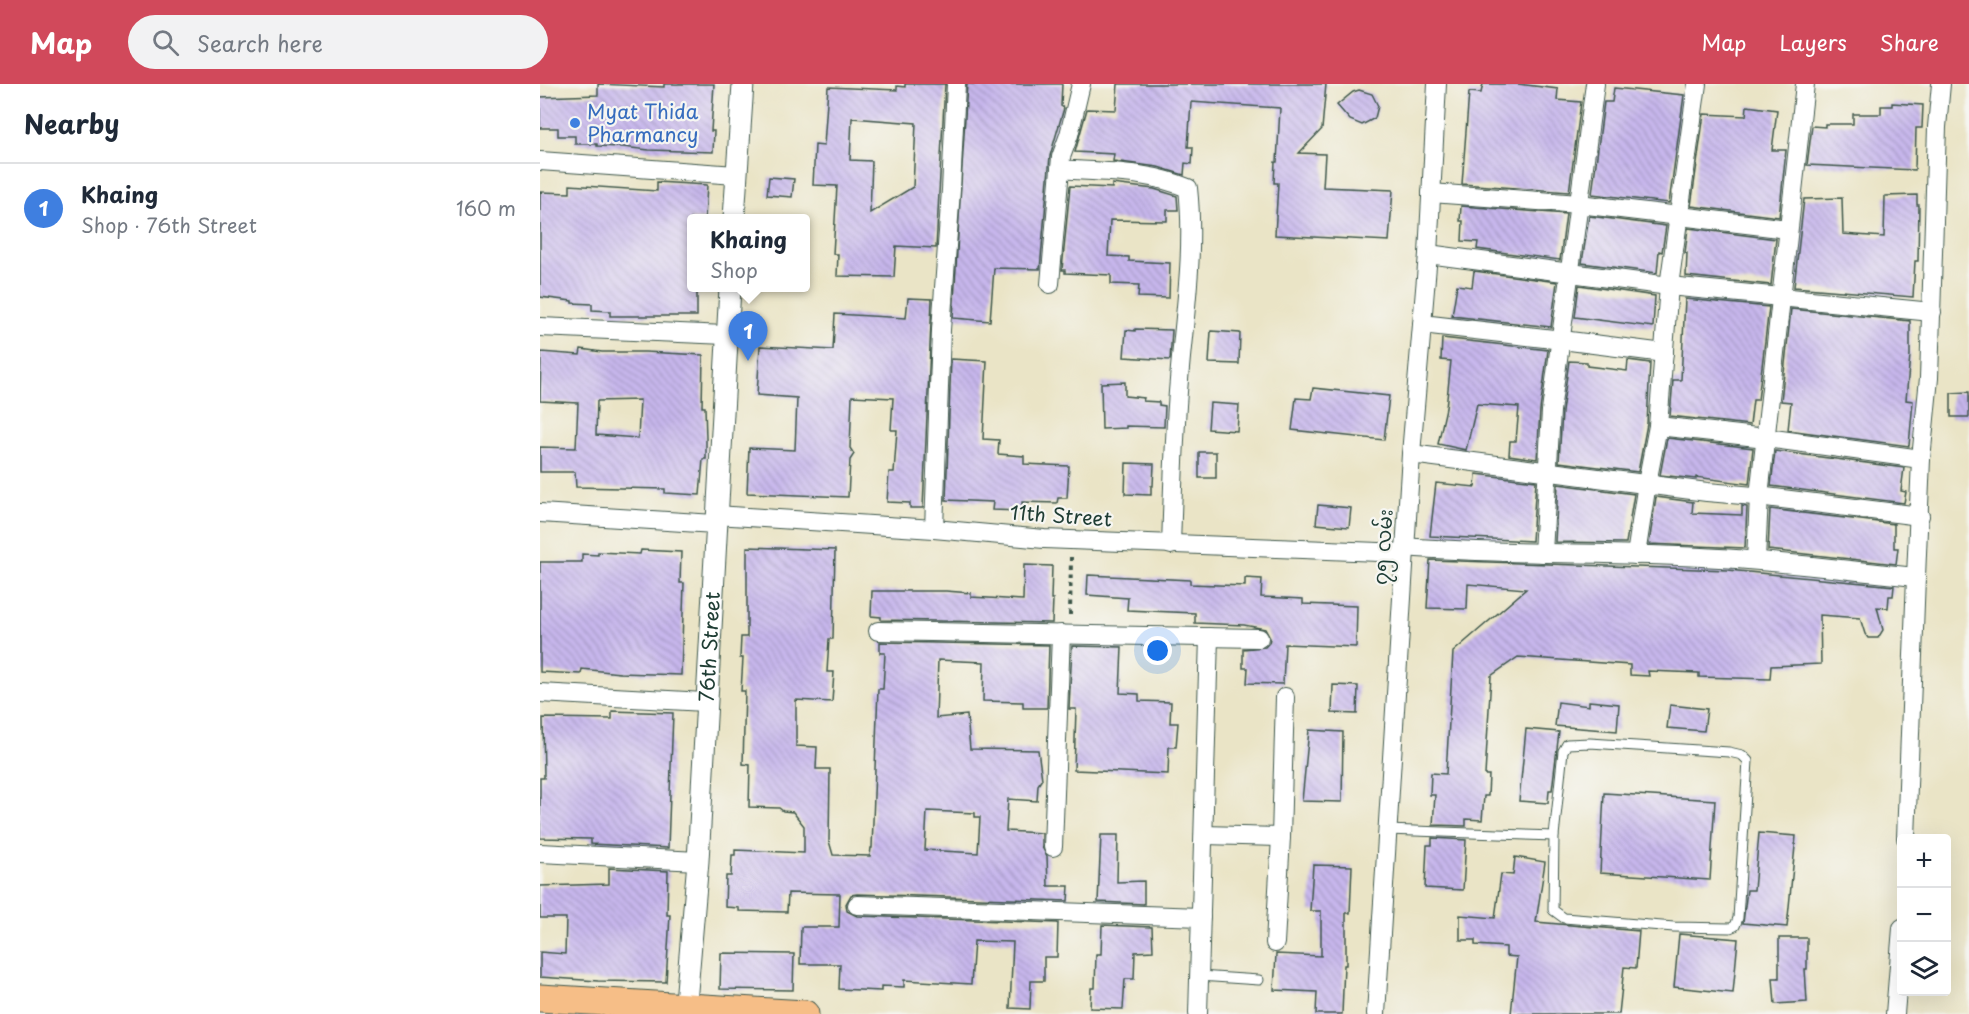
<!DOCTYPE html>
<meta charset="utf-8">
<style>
:root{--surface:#fff;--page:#f2f2f3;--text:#1f2937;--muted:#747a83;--line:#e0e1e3;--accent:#d1495b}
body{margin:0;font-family:"Playpen Sans","Noto Sans Myanmar",sans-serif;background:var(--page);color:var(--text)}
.controls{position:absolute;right:18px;bottom:18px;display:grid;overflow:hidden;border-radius:6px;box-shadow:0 6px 24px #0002}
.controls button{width:54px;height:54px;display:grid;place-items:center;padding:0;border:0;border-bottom:2px solid var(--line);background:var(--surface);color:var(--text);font:30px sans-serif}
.you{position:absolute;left:618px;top:567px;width:21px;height:21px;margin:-15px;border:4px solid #fff;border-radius:50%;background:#1a73e8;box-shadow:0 0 0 9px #1a73e833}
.badge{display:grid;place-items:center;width:39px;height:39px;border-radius:50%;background:var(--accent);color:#fff;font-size:20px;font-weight:700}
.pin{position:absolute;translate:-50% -50px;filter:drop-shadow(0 2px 3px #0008)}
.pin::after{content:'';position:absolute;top:32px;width:21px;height:18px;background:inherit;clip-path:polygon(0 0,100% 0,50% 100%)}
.popup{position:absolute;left:147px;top:130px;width:123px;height:78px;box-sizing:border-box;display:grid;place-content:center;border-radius:6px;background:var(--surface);filter:drop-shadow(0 2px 4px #0005);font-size:20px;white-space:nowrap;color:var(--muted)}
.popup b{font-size:22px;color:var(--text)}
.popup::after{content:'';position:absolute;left:50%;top:100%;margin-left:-12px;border:12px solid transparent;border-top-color:var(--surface)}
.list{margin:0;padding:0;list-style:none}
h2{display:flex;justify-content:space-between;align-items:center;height:78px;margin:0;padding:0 24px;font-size:26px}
h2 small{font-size:20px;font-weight:400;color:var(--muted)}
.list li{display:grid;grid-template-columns:39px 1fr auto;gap:18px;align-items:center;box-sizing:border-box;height:90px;padding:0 24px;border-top:2px solid var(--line)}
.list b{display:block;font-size:22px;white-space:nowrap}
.list p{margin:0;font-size:20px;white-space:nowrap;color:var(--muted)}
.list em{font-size:20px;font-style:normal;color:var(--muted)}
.icon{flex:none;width:33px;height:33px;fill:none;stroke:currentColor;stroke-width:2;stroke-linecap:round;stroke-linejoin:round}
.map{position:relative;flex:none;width:1429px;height:930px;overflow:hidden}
header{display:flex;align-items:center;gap:36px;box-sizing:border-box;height:84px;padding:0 30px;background:var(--accent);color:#fff}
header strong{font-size:28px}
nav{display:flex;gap:33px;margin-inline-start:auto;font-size:21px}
.search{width:420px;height:54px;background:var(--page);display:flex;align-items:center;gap:15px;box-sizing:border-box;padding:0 21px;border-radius:33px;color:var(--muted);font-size:22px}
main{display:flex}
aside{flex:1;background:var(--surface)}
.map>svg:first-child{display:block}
.building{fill:url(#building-back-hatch);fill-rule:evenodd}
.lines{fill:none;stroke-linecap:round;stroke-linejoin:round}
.service-casing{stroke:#3d564a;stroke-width:11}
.minor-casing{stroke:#3d564a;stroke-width:20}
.tertiary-casing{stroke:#3d564a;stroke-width:23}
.primary-casing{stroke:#3d564a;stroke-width:29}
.path{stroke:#3d564a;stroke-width:4;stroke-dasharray:4.5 4.5;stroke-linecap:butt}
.service{stroke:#fff;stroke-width:9}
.minor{stroke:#fff;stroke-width:18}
.tertiary{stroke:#fff;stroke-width:21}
.primary{stroke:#f6be87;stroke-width:27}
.shop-dot{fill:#3f7fe0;stroke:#f6f6f2;stroke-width:2}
.labels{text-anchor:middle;stroke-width:4.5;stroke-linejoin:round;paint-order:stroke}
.shop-label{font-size:20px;fill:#366cbe;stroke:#f6f6f2;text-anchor:start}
.street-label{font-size:20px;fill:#1f3d34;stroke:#f6f6f2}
</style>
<header>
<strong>Map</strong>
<div class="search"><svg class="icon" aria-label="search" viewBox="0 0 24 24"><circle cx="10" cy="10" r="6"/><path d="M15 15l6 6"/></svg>Search here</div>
<nav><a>Map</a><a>Layers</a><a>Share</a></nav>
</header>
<main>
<aside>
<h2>Nearby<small></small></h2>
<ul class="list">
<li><span class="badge" style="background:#3f7fe0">1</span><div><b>Khaing</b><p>Shop · 76th Street</p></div><em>160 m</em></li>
</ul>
</aside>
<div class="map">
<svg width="1429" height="930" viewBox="0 0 1429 930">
<defs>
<pattern id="building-back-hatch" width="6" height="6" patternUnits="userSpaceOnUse" patternTransform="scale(1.5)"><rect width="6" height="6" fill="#c8b7ed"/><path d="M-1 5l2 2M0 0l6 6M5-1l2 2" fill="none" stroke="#a296c1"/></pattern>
</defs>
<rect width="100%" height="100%" fill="#f6f6f2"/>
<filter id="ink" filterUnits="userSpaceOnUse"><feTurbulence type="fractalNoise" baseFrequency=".0167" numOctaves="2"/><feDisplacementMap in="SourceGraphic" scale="12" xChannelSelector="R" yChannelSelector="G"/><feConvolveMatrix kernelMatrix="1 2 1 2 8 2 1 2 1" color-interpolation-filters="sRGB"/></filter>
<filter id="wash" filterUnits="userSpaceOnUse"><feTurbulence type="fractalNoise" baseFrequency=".008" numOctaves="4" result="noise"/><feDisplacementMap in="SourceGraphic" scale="24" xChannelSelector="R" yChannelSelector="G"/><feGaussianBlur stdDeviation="1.35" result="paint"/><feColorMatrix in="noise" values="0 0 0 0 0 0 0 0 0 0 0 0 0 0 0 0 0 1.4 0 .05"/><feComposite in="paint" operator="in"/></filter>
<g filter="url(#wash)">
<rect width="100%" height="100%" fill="#eae4c6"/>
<g id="blocks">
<!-- building -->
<g class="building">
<path d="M58,0L124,3V0H174L171,47H174L173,68L109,66L83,63L57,62V60H35V52H18V44H0V13L58,11Z"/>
<path d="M365,0H405L396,164L356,162L354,193L297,192L298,170H293L297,102L273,101L275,61L284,62L288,3L357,6V2L365,3ZM312,34L376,39L373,103L330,129L332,77L310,76Z"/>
<path d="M427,0H522L521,22L524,24L510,72L500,185L454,184L450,237L413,234Z"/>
<path d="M578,0H786L782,45L759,69L785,70L783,103L853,106L849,157L735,151L738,99H734L735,78H737L740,24L651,18L648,63H653L652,80L645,79L644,91L618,83L573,77L574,70L535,68L547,25L576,26Z"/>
<path d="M943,0H978L1018,5L1017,16L1041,18L1029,108L922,100L929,8L941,9Z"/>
<path d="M1074,4L1144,11L1129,119L1052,110L1064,18H1072Z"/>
<path d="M819,6L832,10L838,22L835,34L822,41L810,36L797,21L813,8Z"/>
<path d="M1352,19L1383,21L1382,44H1376L1375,86L1267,81L1272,42L1285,43V40H1313V30H1341V22H1352Z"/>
<path d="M1207,22L1237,26L1232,66H1246L1239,133L1151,122L1164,30L1206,32Z"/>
<path d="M229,93L254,95L252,113L227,111Z"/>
<path d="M117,98L167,101L165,135H151V204H157V232H70V227L52,226V220L32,219V217L0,213V108L30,109V101L117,107Z"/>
<path d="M572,100L614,105L637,112L638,126H627V137L570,136L568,172L589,173V177L630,179L629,214L598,213L599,201L571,200V191L525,189V186H522L530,102L572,104Z"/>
<path d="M1377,111V121H1379L1378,177H1375L1373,213L1254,203L1264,115L1302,114L1303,150L1344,153L1345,112Z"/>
<path d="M921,122L1026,130L1020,176L937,165L938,158L922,157L923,137H920Z"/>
<path d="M1049,132L1126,142L1122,168L1119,167L1117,189L1042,179Z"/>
<path d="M1148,144L1236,155L1231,201L1146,192L1147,169H1145Z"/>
<path d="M934,187L1017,198L1011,243L912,232L917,201L932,203Z"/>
<path d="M1039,201L1115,212L1113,243L1035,233Z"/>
<path d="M368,214L392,215L383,424H370V419L347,418L349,388H354L357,346H351L353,314L312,312L310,364L314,370L310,376L308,413L207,409L209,364L255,366L257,314L217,311L220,262L293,266L295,230L366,234Z"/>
<path d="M1145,215L1229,223L1218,316H1213L1210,341L1130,332L1133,296H1141Z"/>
<path d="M1251,225L1370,237V271L1366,316L1373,317L1369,362L1248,346L1251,318L1241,317Z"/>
<path d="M595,245L632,246L630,276L584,273L586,246L595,247Z"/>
<path d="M671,247L700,249L699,280L669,279Z"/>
<path d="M902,254L1008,266L1000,326L997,375L969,371L970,357H976L979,323L937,320L926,366L898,360L906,324L911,277L901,276Z"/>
<path d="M41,265L62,268H105L163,271L162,323H165L166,354V375H163L160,411L125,409V405L36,403L35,388H0V363L36,364L38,319L0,317L1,268L40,271ZM100,316L98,354L56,351L57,317Z"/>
<path d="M411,275L447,277L443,355L459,356L458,370L484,372V380L529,382L527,414H518L517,419L482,418V427L452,426L453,418L406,416Z"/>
<path d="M1088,276L1110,279L1107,340L1098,388L1019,378L1022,328L1029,277L1047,278V282L1087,287Z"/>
<path d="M585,298V312L604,314L603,317L619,318V321L625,322L624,343L586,342V344L562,345L561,299Z"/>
<path d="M773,304L849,312L844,356L752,346L756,314L771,315Z"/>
<path d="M1429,308V333H1411V309Z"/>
<path d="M670,319L699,321L697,347L668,345Z"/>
<path d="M1127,354L1213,364L1209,400L1156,393V395L1120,391Z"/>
<path d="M1235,367L1364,384L1361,407L1366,408L1364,419L1231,402Z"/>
<rect x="659" y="368" width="17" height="26"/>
<path d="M586,379L614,380L613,402H611V411L585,410Z"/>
<path d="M936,390L996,397L992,457L890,452L896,399L935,403Z"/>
<path d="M1018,400L1094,410L1086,459L1015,458Z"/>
<path d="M1116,413L1153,418L1152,429L1202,431V422L1207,423L1205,464L1109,460Z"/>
<path d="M778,421L811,424L809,443L776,440Z"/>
<path d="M1230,425L1354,440V464H1358L1356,480L1228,466Z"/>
<path d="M207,463L295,466L293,555H289L287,588H294L292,618L256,616V662L277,663L276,685H290L289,757L293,771L330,772L331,764H332L338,605H343L345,569H340V558L509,561L507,624H483V618L443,617L444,578L398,576L396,634L427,631L430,665L498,666L502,695L498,701L497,717L468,715L466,747L502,749V763L507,772L508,802H529L528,817L317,810L311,811L306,820L307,827L317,832L518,839L517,873H504V897H491L490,925L470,924L473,858L434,857L431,900L364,896V903L341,902V907L299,905L300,880H260L261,843H299L300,810L248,809L247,828L199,827V824L185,823L186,792H191L192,771H195V766L264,769V742L253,728L243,727L239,724L209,723L210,681L203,680L205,607H201L203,574H200L201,553H207ZM387,727L435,729V733H440L438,769L385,766Z"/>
<path d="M101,466L141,468L140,499H144L141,591L80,589L42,585L41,590L0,588V478H42V470L58,471V468L100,470Z"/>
<path d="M890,476L1188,486L1354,502L1353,512H1349L1348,524L1337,523L1343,546L1338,554H1328L1325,550L1320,534L1280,531L1281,580L1231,582L1230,595L1159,593V589L1108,587L1109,592L1090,591V581L978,573L951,592L945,691H949L948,712H944L942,736L926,735V742L893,741L895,711H890L891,689L906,690L913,568L986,505L928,500L927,525L887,524Z"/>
<path d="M484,481L512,482L511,515H513L512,539L341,536V533L331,532L332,507H406L431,509V513L483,516Z"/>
<path d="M548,491L650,496V500L705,502V494L722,495L721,513L763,515V520L817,522L816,563L745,560L743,600L707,599L708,584H703V565L725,563L729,559L730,554L725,545L704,541L655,539V529L587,526L588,514L547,511Z"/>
<path d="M532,562L582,563L580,609L599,610V617L631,618L630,639H638L636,663H629L628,690L534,686L536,625H529Z"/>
<path d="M793,601L818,602L817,630L792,629Z"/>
<path d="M1049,617L1079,620L1077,647L1015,642L1018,618L1049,622Z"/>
<path d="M1130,621L1167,625L1164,647L1127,644Z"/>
<path d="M72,627L133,629L128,764L51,760V755L0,754V694H4L3,634L72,635Z"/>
<path d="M986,645L1019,648L1012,706H1009L1008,719L979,717Z"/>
<path d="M769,646L803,648L802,718L762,717Z"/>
<path d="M1064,709L1175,716L1170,796L1060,789Z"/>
<path d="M1219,749L1256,752L1247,843L1203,839L1207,806H1214Z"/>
<path d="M561,751H578L577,798L604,797V820L558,818Z"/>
<path d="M892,754L926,756L923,806L885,804L887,761H892Z"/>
<path d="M975,773L1005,778L996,838L1099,847L1096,884L1084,883L1079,930H971L977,873L966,872V863L935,861V856H920V831L955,834L961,790L973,791Z"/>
<path d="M773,781L812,782L810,829H806V881H804L802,930H776L777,908L734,906L736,870L781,872V827H770Z"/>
<path d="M69,784L128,787L127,831H130L126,898L58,897L0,893V868L25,870L26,834H0V802L69,800Z"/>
<path d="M562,841L612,843L613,867L595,868L594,895H585L583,925L550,924L551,904H555L556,870H561Z"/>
<path d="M1139,850L1198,855L1193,909L1134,903Z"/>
<path d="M1239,854H1267V885H1265L1267,918L1235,920L1233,894H1239Z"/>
<path d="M181,869L254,870L253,906L180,905Z"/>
</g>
</g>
</g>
<g filter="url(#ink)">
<use href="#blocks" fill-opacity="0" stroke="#3d564a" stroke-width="1.5"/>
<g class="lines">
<!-- service casing -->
<g class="service-casing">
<g id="service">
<path d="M1050,659L1189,668L1202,671L1208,677L1198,834L1195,842L1190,844L1134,843L1024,834L1013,826L1014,752L1023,667L1027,660Z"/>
<path d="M847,746L1014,752"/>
<path d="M659,892L719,896"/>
</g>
</g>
<!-- minor casing -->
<g class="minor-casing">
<g id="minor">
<path d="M541,0L529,51L521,73L520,85C566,89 605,86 648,104C655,168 644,233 639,296C634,351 633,406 631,461"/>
<path d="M0,77L196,91"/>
<path d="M891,109L1039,120L1248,145"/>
<path d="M888,170L1129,202L1392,228"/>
<path d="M510,200L520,85"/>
<path d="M882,240L1022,256L1124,269"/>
<path d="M0,243L186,251"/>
<path d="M1118,342L1226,354L1381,375"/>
<path d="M871,370L1167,408L1226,413L1380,432"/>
<path d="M0,429L175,440"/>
<path d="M176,431L394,445L504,455L865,469"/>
<path d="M394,445L401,246L411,106L416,0"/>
<path d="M865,463C964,471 1063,468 1162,473C1233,476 1304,486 1376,493"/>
<path d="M1003,469L1011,327L1055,0"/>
<path d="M1096,471L1107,399L1118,342L1129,202L1157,0"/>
<path d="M1216,476L1219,412L1265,0"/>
<path d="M338,547L719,554"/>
<path d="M0,609L165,618"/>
<path d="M664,751L741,753"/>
<path d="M1366,754L1376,493L1381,375L1389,294L1397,43L1401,0"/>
<path d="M513,763L521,550"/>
<path d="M0,769L158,777"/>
<path d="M317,821L661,833"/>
<path d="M735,859L741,753L745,613"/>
<path d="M658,930L669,553"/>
<path d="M836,930L871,370L888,170L897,0"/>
<path d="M1355,930L1362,844"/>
</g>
</g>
<!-- tertiary casing -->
<g class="tertiary-casing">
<g id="tertiary">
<path d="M194,134L203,0"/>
<path id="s1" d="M145,930L158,777L190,204"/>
</g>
</g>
<!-- primary casing -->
<g class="primary-casing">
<path id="primary" d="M0,914L265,930"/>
</g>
<!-- path -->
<path class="path" d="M530,531L531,473"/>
<!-- service -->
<use href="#service" class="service"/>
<!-- minor -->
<use href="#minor" class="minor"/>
<!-- tertiary -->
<use href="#tertiary" class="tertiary"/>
<!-- primary -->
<use href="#primary" class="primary"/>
</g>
</g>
<!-- markers -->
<circle class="shop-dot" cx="35" cy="39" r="6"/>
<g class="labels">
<!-- shop labels -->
<g class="shop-label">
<text x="47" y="35">Myat Thida<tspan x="47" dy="23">Pharmancy</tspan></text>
</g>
<!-- street labels -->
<g class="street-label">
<text transform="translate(521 432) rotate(4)" y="7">11th Street</text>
<text transform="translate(843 463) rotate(-86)" y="7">၇၅ လမ်း</text>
<text dy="7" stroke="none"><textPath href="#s1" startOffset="368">76th Street</textPath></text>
</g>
</g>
</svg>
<div class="controls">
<button>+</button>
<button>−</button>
<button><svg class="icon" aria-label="layers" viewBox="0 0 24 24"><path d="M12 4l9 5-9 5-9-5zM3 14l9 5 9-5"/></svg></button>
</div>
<div class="you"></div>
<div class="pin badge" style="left:208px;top:277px;background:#3f7fe0">1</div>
<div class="popup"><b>Khaing</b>Shop</div>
</div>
</main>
